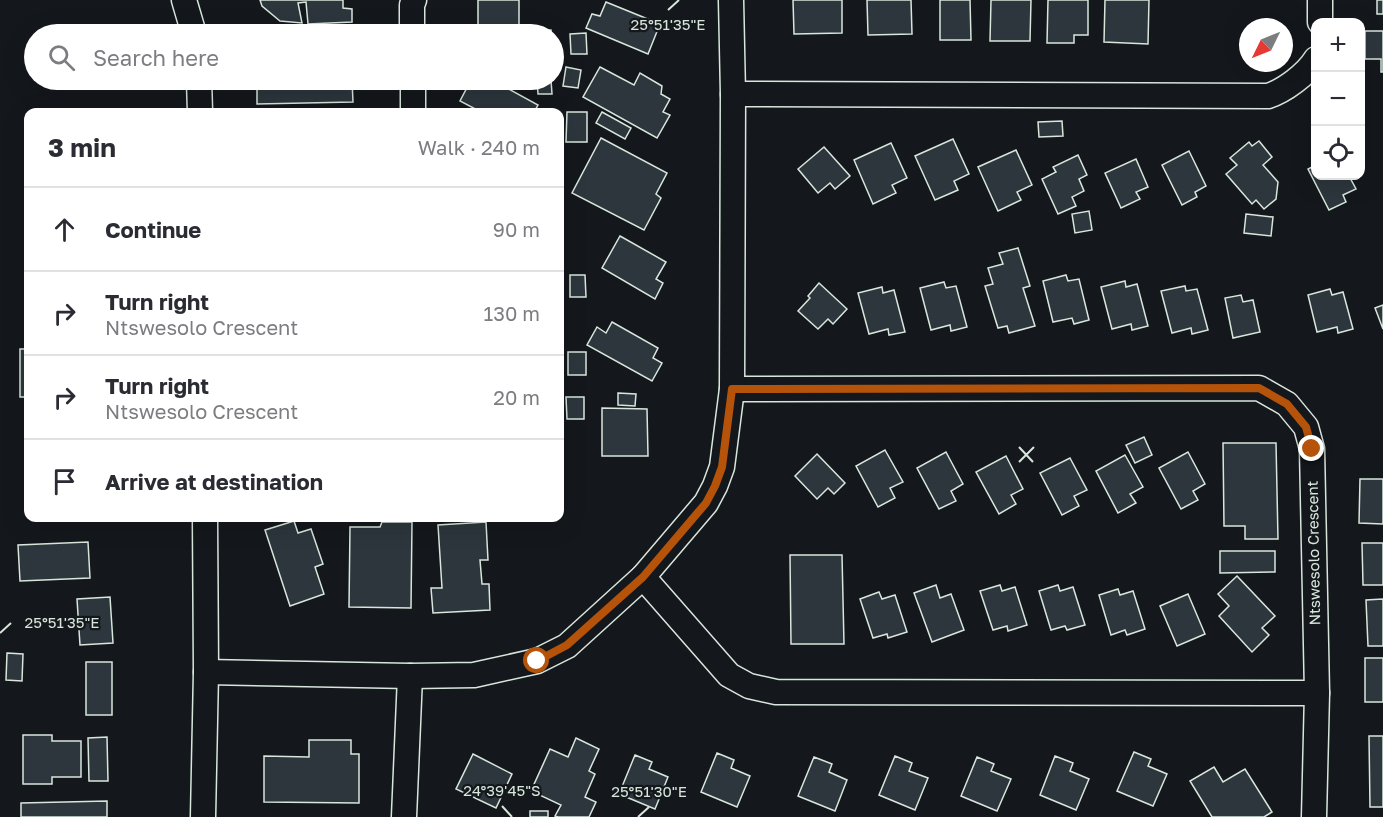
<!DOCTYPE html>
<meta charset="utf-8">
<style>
:root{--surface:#fff;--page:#f7f7f7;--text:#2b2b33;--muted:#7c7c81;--line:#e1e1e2}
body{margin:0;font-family:"Golos Text",sans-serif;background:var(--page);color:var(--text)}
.controls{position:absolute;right:18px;top:18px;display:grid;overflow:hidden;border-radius:12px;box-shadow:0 6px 24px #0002}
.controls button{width:54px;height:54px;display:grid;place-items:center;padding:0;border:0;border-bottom:2px solid var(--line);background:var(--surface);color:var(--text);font:30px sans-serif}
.compass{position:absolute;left:1239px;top:18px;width:54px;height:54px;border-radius:50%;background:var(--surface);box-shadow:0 6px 24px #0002;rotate:227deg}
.stop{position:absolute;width:18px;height:18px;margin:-14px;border:4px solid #b45309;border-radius:50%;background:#fff}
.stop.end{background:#b45309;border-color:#fff;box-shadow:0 2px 6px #0008}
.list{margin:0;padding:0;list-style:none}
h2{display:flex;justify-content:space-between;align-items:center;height:78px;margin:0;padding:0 24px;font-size:26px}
h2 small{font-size:20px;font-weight:400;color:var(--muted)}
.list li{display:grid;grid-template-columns:39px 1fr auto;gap:18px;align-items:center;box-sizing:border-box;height:84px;padding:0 24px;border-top:2px solid var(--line)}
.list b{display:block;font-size:22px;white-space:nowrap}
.list p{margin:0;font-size:20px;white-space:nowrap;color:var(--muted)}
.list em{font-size:20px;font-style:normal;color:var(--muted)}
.icon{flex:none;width:33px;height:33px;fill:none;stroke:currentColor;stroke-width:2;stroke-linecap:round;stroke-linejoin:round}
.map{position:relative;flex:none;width:1383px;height:817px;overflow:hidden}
.search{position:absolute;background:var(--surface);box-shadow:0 6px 24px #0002;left:24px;top:24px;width:540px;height:66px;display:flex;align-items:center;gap:15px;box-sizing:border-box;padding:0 21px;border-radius:33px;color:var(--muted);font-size:22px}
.panel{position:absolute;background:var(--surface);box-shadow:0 6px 24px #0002;left:24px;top:108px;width:540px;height:414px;border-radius:12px}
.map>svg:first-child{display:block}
.building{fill:#2c363c;stroke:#d8e6dc;stroke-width:1.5}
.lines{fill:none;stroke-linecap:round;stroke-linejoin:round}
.minor-casing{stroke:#d8e6dc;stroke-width:27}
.minor{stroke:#14181c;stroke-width:24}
.route{stroke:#b45309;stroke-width:8}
.ticks{fill:none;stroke:#d8e6dc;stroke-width:2}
.labels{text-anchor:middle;stroke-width:4.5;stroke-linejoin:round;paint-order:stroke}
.street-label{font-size:15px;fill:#d8e6dc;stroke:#14181c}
.ticks-label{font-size:15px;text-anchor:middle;fill:#d8e6dc;stroke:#14181c;stroke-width:4.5;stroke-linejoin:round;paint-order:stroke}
</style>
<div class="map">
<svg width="1383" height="817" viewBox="0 0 1383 817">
<rect width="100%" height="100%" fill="#14181c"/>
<!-- building -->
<g class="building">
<path d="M260,0H343V8L352,9V22L308,24L306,2L298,3L302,23L280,21L262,6Z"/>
<rect x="478" y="0" width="41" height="34"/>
<path d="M793,0H842V33L794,34Z"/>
<path d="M867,0H911L912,34L868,35Z"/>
<path d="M940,0H970L971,40H940Z"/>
<path d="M991,0H1031L1030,41H990Z"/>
<path d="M1048,0H1088V35H1074V43H1047Z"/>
<path d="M1105,0H1149L1148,44L1104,42Z"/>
<rect x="1377" y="0" width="6" height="14"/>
<path d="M606,2L660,24L648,54L586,28L592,14L600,16Z"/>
<path d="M551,30V34H535L534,31Z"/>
<path d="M1365,31H1383V72H1381V59H1365Z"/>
<path d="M586,33L587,54H571L570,34Z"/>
<path d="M566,67L581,70L578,88L563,86Z"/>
<path d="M600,67L634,85L640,73L662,86L661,94L670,99L663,112L670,115L657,138L583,97Z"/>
<path d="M257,80H352L353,102L257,104Z"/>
<path d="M471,80H492L538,105L534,112H481L460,101Z"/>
<path d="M537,80H551L552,94H538Z"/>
<path d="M567,112H587V142H566Z"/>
<path d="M602,112L631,128L625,139L596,123Z"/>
<path d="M1062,121L1063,136L1039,137L1038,122Z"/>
<path d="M601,138L667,173L656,194L661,198L644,230L572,193Z"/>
<path d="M953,139L969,174L954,181L958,190L935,200L915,156Z"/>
<path d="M1259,141L1272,157L1263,165L1278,182L1276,199L1264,209L1256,200L1252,204L1226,174L1237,165L1230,158L1249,142L1252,146Z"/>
<path d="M891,143L907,178L892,185L896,193L873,204L854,160Z"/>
<path d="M824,147L850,176L835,189L830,183L818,193L798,169Z"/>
<path d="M1016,150L1032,185L1017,192L1021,200L998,211L978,167Z"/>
<path d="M1189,151L1206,186L1195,192L1197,197L1182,205L1162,165Z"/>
<path d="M1078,155L1087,175L1079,179L1084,191L1072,197L1076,206L1058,214L1042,179L1056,172L1053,167Z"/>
<path d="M1136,159L1148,187L1136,192L1140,199L1121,208L1105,173Z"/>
<path d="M1316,165V176H1349L1356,189L1343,195L1346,202L1329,210L1308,169Z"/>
<path d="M1089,211L1092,230L1075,233L1072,214Z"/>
<path d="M1246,214L1273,217L1271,236L1244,233Z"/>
<path d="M620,236L666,262L656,279L663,283L655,299L602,268Z"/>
<path d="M1018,248L1030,286L1023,288L1035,326L1009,333L1007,326L998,328L985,286L993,284L988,268L1003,264L999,253Z"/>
<path d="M570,275H585L586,297H570Z"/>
<path d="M1066,275L1068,281L1079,279L1089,320L1074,324L1072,318L1053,322L1043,281Z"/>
<path d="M1125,281L1126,287L1137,284L1148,326L1132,330L1131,324L1112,329L1101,287Z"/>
<path d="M944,282L946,288L956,286L967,327L951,331L950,325L931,330L920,288Z"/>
<path d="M819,283L847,309L833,324L828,319L818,329L798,311L810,298L808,296Z"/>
<path d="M1185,286L1186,291L1197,289L1208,330L1192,334L1191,328L1172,333L1161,291Z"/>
<path d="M882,287L883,293L894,290L905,332L889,335L888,329L869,334L858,293Z"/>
<path d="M1330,289L1332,295L1343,292L1353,329L1338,333L1337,327L1317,332L1308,295Z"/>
<path d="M1241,295L1243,302L1253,300L1260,332L1233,338L1225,298Z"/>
<path d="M1383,305V329L1375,308Z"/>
<path d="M612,322L658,348L653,358L662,363L652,381L587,345L597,327L606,333Z"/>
<rect x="20" y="349" width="8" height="48"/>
<rect x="568" y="352" width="18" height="23"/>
<path d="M618,393L636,394L635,406L618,405Z"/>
<path d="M566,397H584V419H567Z"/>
<path d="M602,408L647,409L648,456H602Z"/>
<path d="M1144,437L1152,455L1135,463L1126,445Z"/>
<path d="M1223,443H1276L1278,539H1245V526H1224Z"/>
<path d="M885,450L903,482L890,488L895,498L878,507L856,466Z"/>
<path d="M946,452L963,484L951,491L956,501L939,509L917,468Z"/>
<path d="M1188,452L1205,484L1193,491L1198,500L1181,509L1159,468Z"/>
<path d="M817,454L845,483L834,494L828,488L817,499L795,476Z"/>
<path d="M1125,455L1143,487L1130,494L1136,503L1118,513L1096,471Z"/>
<path d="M1006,456L1023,489L1011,495L1016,504L999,514L976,472Z"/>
<path d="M1070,458L1087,490L1074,496L1079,506L1062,515L1040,473Z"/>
<path d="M1360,479H1383V524L1359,523Z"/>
<path d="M294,521L298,533L311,529L323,564L315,567L324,594L290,606L265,530Z"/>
<path d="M382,522H412L411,608L349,607L350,527H380Z"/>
<path d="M486,522L488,560H480L482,584H489L490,610L433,613L431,588H442L438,525Z"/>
<path d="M88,542L90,578L20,581L18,545Z"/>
<path d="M1362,543H1383V585H1363Z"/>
<path d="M1220,551H1275V572L1220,573Z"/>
<path d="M790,555H842L844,644H791Z"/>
<path d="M1237,576L1275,616L1262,628L1269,635L1252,652L1219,616L1229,606L1218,594Z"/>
<path d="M936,585L940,598L951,594L964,630L932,642L914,593Z"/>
<path d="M1000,585L1002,591L1015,587L1027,625L1008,631L1007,626L993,630L980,591Z"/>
<path d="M1058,585L1060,591L1073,587L1085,625L1067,630L1065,626L1051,630L1039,591Z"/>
<path d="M1118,589L1120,595L1133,591L1145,629L1127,635L1125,630L1111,635L1099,595Z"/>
<path d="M879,592L882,599L895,595L907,632L888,638L887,634L873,638L860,599Z"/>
<path d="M1188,594L1205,634L1177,646L1160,606Z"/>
<path d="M110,597L113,643L80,645L77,599Z"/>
<path d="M1383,599V646H1368L1366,600Z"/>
<path d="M7,653L23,654L22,681L6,680Z"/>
<rect x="1365" y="658" width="18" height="44"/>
<rect x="86" y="662" width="26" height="53"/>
<path d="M23,735H52V741H81V777H52V784H23Z"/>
<path d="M1369,736H1383V807H1370Z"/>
<path d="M107,737L108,781H89L88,738Z"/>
<path d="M576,738L599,749L589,771L595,774L585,797L596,802L589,817H558L555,816L561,805L531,791L550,749L568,757Z"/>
<path d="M309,740H351V754H359V803L264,802V756L309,757Z"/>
<path d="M1134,752L1151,759L1148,766L1167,774L1153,806L1117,791Z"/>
<path d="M717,753L734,760L731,768L750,776L737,807L701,792Z"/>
<path d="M473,754L512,774L496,808L456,789Z"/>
<path d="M635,755L652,762L649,769L668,777L655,809L619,794Z"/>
<path d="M895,756L912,763L909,771L928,778L915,810L879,795Z"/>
<path d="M1055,756L1073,763L1070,771L1089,779L1076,810L1040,795Z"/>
<path d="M814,757L832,764L829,772L847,780L835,811L798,796Z"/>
<path d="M977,757L994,764L991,771L1011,779L997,811L961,796Z"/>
<path d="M1214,767L1223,782L1245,769L1272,812L1264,817H1212L1190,781Z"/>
<path d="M107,801V817H21V803Z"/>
<rect x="530" y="811" width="18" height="6"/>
</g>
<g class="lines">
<!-- minor casing -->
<g class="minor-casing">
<g id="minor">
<path d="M184,0L194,34"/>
<path d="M1320,22V0"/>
<path d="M412,34V5L414,0"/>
<path d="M199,80L200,112"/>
<path d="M413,80V112"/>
<path d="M733,94L1268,96C1284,91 1307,74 1316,59"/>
<path d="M732,389L1259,388L1287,404L1306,427L1312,449L1317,693L1314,817"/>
<path d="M643,577L729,675L749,686L776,692L1317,693"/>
<path d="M206,672L410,676L474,675L537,661L567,646L643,577L706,503L715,486L722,467L732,389L733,94L731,0"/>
<path d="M203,817L206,672L205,518"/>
<path d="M404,817L410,676"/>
</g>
</g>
<!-- minor -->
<use href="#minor" class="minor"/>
</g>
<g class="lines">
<!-- route -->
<path class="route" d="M537,661L567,645L643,577L706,503L715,486L722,467L732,389L1259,388L1287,404L1306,427L1312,449"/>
</g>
<!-- ticks -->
<path class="ticks" d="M668,10L679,0M1019,447L1033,462M1019,462L1034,447M0,633L11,623M502,806L512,817M638,817L649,807"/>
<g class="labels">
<!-- street labels -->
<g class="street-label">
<text transform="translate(1314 553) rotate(-91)" y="5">Ntswesolo Crescent</text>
</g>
</g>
<g class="ticks-label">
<text x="668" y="30">25°51'35"E</text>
<text x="62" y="628">25°51'35"E</text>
<text x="502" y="796">24°39'45"S</text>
<text x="649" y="797">25°51'30"E</text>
</g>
</svg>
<div class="controls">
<button>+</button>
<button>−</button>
<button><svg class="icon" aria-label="locate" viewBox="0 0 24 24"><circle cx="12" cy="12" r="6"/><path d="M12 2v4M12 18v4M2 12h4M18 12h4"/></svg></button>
</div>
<svg class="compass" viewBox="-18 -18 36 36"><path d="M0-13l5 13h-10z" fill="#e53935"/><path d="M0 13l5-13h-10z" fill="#7c7c81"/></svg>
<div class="stop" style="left:537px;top:661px"></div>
<div class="stop end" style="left:1312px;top:449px"></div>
<div class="search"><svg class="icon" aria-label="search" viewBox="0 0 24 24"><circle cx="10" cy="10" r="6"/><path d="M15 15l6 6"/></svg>Search here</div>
<section class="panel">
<h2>3 min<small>Walk · 240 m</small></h2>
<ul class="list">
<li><svg class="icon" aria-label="ahead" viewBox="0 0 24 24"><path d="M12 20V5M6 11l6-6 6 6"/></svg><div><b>Continue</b></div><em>90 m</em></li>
<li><svg class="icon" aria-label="right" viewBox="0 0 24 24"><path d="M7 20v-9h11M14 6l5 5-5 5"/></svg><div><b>Turn right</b><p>Ntswesolo Crescent</p></div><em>130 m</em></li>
<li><svg class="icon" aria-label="right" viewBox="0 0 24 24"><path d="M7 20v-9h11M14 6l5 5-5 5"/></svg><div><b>Turn right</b><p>Ntswesolo Crescent</p></div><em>20 m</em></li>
<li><svg class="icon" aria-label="arrive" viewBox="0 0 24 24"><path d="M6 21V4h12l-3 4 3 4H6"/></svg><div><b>Arrive at destination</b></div></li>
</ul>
</section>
</div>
